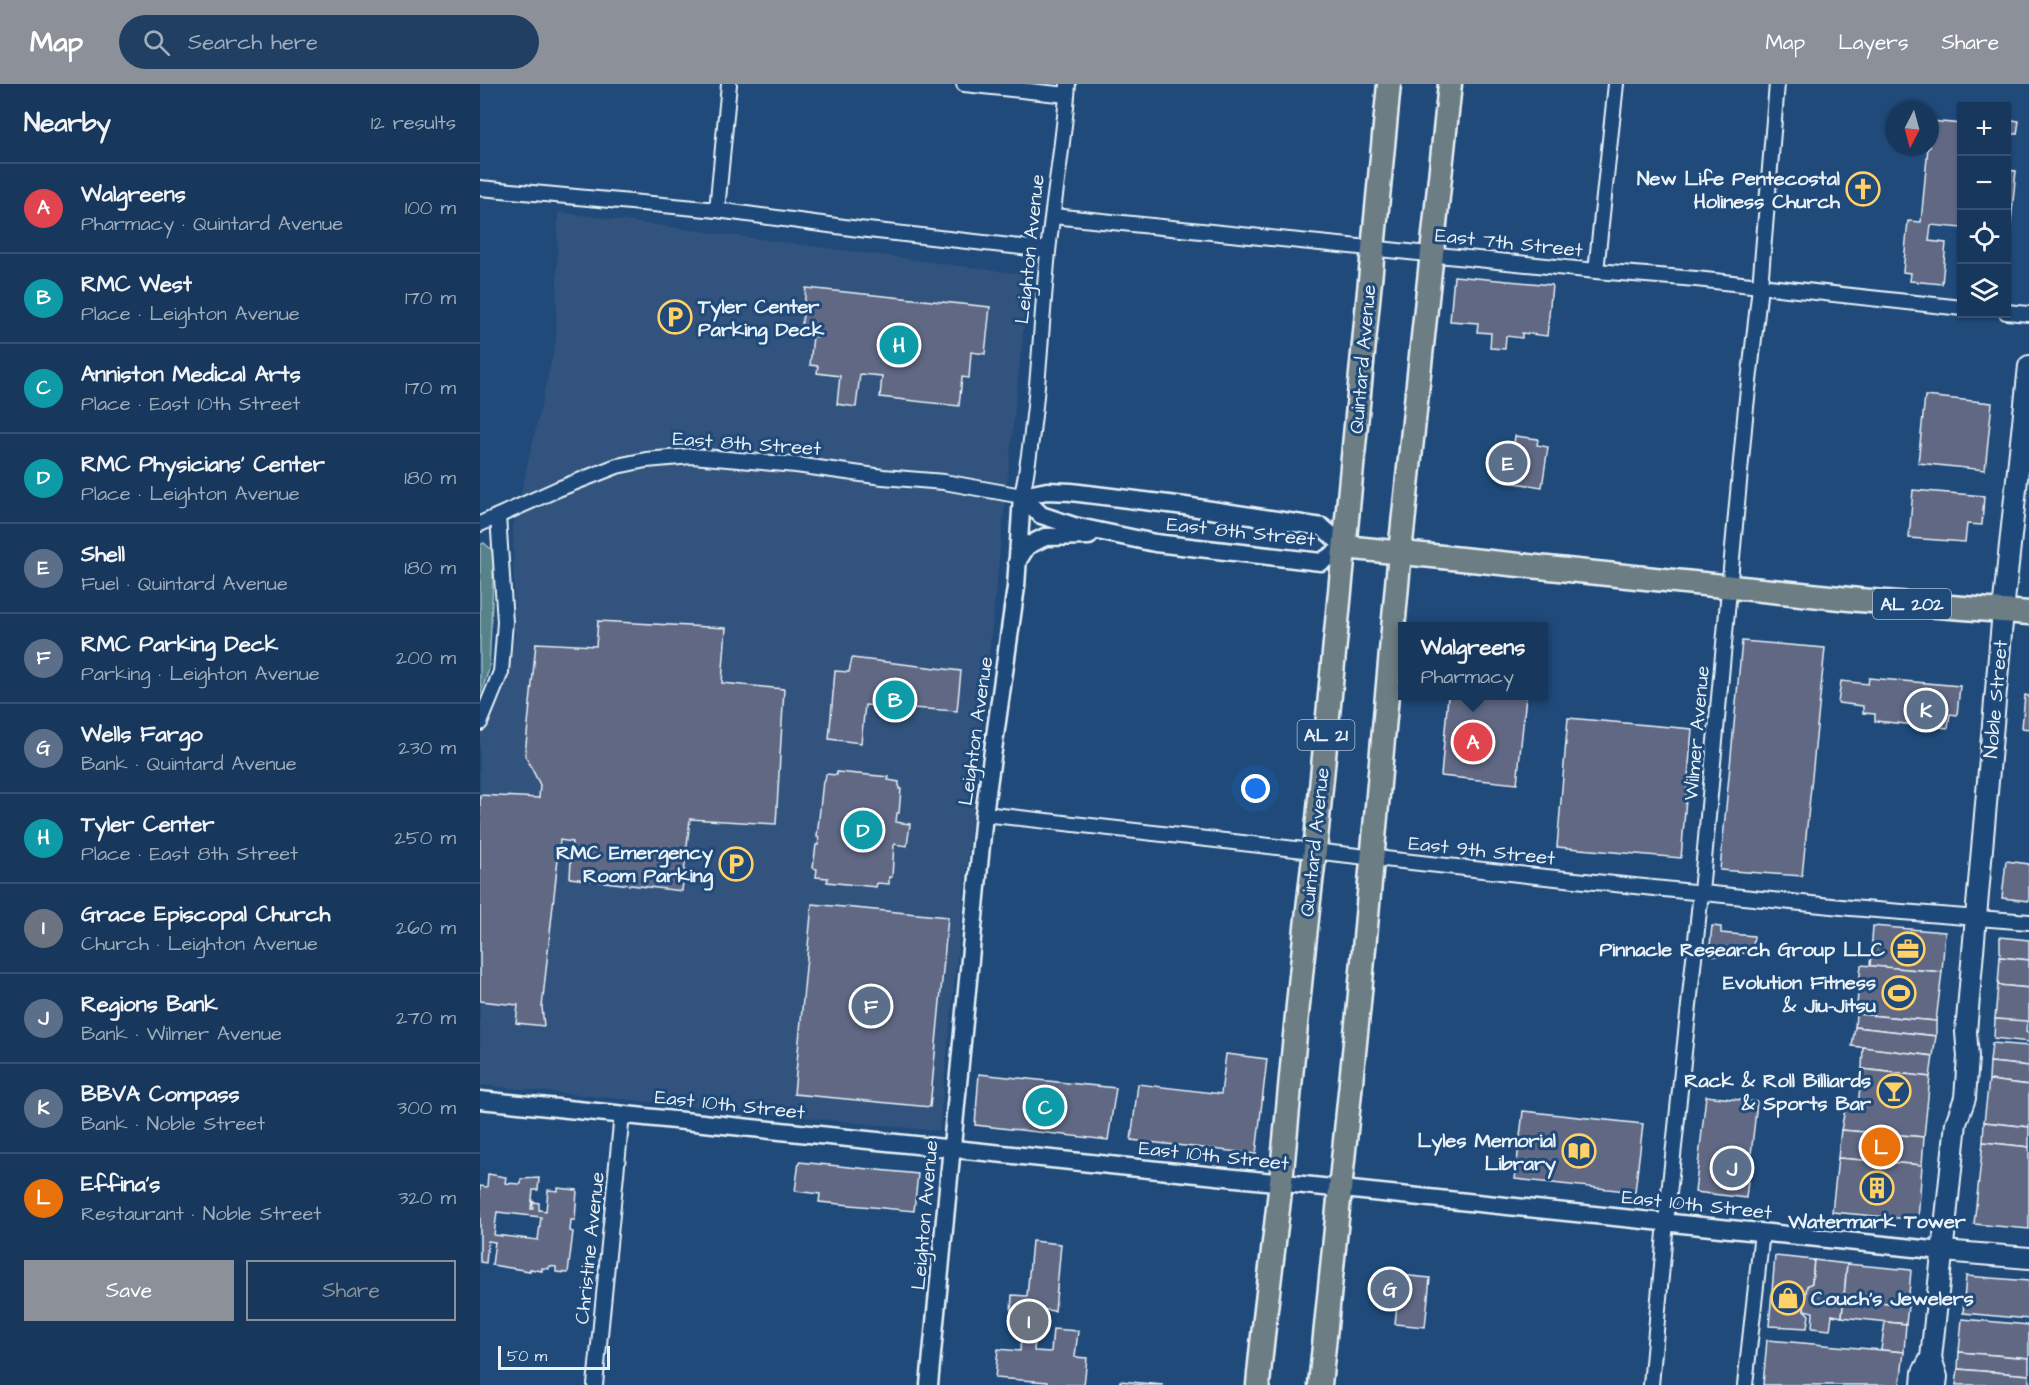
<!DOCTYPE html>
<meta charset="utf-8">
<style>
:root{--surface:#17385c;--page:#203f62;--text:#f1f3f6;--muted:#9eacbb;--line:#365272;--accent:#8c9099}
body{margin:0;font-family:"Architects Daughter",sans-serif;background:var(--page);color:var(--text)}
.controls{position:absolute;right:18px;top:18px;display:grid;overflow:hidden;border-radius:0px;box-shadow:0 2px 4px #0004}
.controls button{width:54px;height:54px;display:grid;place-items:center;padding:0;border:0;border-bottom:2px solid var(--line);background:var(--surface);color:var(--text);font:30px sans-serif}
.compass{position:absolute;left:1405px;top:18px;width:54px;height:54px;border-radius:50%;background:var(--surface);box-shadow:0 2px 4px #0004;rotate:186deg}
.scale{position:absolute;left:18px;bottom:15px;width:112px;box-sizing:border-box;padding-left:6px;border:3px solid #e8f1f8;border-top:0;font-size:16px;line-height:21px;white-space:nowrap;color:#e8f1f8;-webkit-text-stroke:4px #1f4a7a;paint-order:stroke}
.you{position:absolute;left:776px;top:705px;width:21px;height:21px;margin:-15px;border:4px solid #fff;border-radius:50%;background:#1a73e8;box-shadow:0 0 0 9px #1a73e833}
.badge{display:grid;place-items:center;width:39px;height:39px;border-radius:50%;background:var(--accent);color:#fff;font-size:20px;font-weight:700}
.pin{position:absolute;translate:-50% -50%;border:3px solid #fff;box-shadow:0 2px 6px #0006}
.popup{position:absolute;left:918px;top:538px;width:150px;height:78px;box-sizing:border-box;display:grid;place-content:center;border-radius:0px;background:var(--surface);filter:drop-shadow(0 2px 4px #0005);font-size:20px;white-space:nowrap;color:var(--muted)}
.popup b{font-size:22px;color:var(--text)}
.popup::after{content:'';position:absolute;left:50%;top:100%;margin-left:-12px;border:12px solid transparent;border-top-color:var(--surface)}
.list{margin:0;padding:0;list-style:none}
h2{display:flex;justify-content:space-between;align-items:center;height:78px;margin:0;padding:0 24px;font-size:26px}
h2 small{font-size:20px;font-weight:400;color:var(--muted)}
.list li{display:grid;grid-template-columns:39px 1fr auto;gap:18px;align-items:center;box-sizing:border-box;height:90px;padding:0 24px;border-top:2px solid var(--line)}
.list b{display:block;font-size:22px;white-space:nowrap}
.list p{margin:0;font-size:20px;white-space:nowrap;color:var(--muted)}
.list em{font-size:20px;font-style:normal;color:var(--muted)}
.actions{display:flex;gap:12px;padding:18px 24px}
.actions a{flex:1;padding:14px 0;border:2px solid var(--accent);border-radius:0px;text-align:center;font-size:21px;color:var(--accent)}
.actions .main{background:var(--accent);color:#fff}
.icon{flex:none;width:33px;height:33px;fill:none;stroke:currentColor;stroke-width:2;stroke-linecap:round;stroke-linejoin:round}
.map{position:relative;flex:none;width:1549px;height:1301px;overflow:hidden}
header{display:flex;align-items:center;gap:36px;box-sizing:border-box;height:84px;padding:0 30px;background:var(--accent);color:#fff}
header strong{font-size:28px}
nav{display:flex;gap:33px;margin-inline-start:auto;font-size:21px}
.search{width:420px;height:54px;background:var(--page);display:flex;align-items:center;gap:15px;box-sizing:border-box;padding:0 21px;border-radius:33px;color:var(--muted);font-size:22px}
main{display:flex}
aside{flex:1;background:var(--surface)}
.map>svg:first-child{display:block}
.built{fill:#32537d}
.green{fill:#56828a;stroke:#9fbac1;stroke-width:1.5}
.building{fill:#606884;stroke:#e8f1f8;stroke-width:1.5;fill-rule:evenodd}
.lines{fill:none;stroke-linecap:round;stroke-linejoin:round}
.minor-casing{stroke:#e8f1f8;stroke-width:18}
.tertiary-casing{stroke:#e8f1f8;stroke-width:21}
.secondary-casing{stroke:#e8f1f8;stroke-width:24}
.primary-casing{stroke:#e8f1f8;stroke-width:27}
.trunk-casing{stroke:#e8f1f8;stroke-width:27}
.minor{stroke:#1f4a7a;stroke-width:14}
.tertiary{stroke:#1f4a7a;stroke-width:16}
.secondary{stroke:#1f4a7a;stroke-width:20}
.primary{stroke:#6c7e84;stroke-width:22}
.trunk{stroke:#6c7e84;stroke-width:22}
.labels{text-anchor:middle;stroke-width:6;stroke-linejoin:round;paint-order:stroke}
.shield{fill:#1f4a7a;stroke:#acbfd2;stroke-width:1.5}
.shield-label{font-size:18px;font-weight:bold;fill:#e8f1f8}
.poi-label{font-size:20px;font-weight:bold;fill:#e8f1f8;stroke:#1f4a7a;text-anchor:end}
.street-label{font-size:20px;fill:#e8f1f8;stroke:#1f4a7a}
</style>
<header>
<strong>Map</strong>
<div class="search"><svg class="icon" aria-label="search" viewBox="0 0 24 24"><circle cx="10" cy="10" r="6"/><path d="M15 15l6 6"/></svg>Search here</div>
<nav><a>Map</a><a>Layers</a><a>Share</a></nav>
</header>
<main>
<aside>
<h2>Nearby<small>12 results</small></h2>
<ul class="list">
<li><span class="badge" style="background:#e0444e">A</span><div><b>Walgreens</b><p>Pharmacy · Quintard Avenue</p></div><em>100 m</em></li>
<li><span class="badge" style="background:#0f9aa8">B</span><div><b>RMC West</b><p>Place · Leighton Avenue</p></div><em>170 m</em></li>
<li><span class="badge" style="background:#0f9aa8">C</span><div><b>Anniston Medical Arts</b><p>Place · East 10th Street</p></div><em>170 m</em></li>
<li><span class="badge" style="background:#0f9aa8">D</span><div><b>RMC Physicians' Center</b><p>Place · Leighton Avenue</p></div><em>180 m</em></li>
<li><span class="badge" style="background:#5c6f8a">E</span><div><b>Shell</b><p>Fuel · Quintard Avenue</p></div><em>180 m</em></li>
<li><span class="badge" style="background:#5c6f8a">F</span><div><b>RMC Parking Deck</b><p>Parking · Leighton Avenue</p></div><em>200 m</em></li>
<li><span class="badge" style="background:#5c6f8a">G</span><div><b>Wells Fargo</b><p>Bank · Quintard Avenue</p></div><em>230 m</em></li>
<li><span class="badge" style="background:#0f9aa8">H</span><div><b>Tyler Center</b><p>Place · East 8th Street</p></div><em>250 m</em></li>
<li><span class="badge" style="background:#6b7280">I</span><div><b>Grace Episcopal Church</b><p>Church · Leighton Avenue</p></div><em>260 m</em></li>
<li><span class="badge" style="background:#5c6f8a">J</span><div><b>Regions Bank</b><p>Bank · Wilmer Avenue</p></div><em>270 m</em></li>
<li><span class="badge" style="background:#5c6f8a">K</span><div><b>BBVA Compass</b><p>Bank · Noble Street</p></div><em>300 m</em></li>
<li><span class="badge" style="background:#e8710a">L</span><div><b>Effina's</b><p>Restaurant · Noble Street</p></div><em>320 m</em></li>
</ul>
<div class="actions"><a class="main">Save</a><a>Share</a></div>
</aside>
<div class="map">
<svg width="1549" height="1301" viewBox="0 0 1549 1301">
<rect width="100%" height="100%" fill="#1f4a7a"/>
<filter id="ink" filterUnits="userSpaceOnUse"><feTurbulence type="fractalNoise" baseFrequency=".0167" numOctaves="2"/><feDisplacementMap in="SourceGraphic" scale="12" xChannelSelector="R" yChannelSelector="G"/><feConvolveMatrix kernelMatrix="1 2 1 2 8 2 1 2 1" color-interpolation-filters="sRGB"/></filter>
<g filter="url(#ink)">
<!-- built -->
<path class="built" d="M78,128L549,191L459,1047L0,1001V648L7,641L23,610L35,552L33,443L76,257Z"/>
<!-- green -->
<path class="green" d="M4,459L11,465L14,473L9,585L0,612V461Z"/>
<!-- building -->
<g class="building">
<path d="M1527,35L1539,37L1537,50H1526Z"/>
<path d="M1450,37L1482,40V144L1451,141L1449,157L1466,159L1462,200L1430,197L1431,189L1423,188L1428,137L1441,138L1448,63H1450Z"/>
<path d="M1526,86L1536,87L1530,148H1526Z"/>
<path d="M974,192L1072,201L1067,252L1042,249V254L1026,252L1025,265L1010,264L1011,249L997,248L998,239L970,237Z"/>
<path d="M326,204L510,223L505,270L491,268L489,294L482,293L479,322L400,313L402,292L380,290L376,323L357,320L360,292L337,289L338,282L330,281L333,252L340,253L341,249L321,246Z"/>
<path d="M1445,312L1512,319L1505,386L1438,379Z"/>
<path d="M1035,352L1058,355L1057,361L1068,363L1062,403L1028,398Z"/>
<path d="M1433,406L1504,412L1502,441L1487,440L1485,458L1429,454Z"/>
<path d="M118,537L246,544L242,599L304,605L296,740L210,735L202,807L90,794L92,758L80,756L62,923L64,942L36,939L38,921L0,917V711L59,714L60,701L45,671L56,559L116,562Z"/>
<path d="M1262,557L1345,564L1322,792L1240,786Z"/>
<path d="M372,574L481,587L477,627L385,621L381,659L349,655L355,587L369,588Z"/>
<path d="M1389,594L1480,602L1477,631L1470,630L1468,644L1395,637V630L1383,629V622L1358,619L1361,597L1388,600Z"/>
<path d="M1545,611L1549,612V645L1542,644Z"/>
<path d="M968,612H1046L1037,700L961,692Z"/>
<path d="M1088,634L1212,645L1201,774L1077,763Z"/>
<path d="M357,688L409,693L408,696L419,698V705H421L419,729H417L416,738L430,740L427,762L414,760L412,793H409V800L397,799L396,803L347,798L348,794L336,793L337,785L333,784L336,761H338L339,754L337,753L343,697H345L346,690L357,691Z"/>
<path d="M1526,777L1549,780V817L1522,814Z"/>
<path d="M332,820L468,833L450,1023L314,1010Z"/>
<path d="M1232,842L1241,843V849L1274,852L1272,870L1238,867L1237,872L1229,871Z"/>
<path d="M1393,842L1465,848L1462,888L1390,882Z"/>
<path d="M1520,853L1549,856V876L1520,873Z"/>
<path d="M1520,873L1549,876V904L1518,901Z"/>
<path d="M1381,881L1462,888L1456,937L1376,930Z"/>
<path d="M1518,901L1549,904V938L1515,935Z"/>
<path d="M1376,930L1456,937V952L1375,943Z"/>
<path d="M1515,935L1547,937L1546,948H1549V958L1514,954Z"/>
<path d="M1375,943L1456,952L1453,972L1372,962Z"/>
<path d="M1512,959L1549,962V982L1510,978Z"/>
<path d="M1383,963L1453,972L1450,993L1382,985Z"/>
<path d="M746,970L787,975L776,1070L651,1056L658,1000L741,1010Z"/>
<path d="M1510,978L1549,982V1001L1509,996Z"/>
<path d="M1382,985L1450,993L1444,1053L1361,1046L1366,1020L1378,1021Z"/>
<path d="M499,990L636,1004L628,1056L495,1041Z"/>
<path d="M1509,996L1549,1001V1043L1504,1038Z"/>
<path d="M1226,1012L1277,1018L1266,1114L1215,1108Z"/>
<path d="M1043,1027L1163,1040L1155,1108L1035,1095Z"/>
<path d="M1504,1038L1549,1043V1063L1503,1058Z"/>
<path d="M1361,1046L1444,1053L1442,1081L1358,1074Z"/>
<path d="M1503,1058L1549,1063V1145L1494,1140Z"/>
<path d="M1358,1074L1442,1081L1438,1136L1352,1128Z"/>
<path d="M319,1078L438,1090L434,1127L339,1118L340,1110L315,1107Z"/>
<path d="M8,1090L26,1093L25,1099L41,1100V1095L59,1094L58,1106H53L51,1125H53V1118L59,1119V1126L66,1127L68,1106L78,1107V1104L97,1106L95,1136H91L90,1147L93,1148L88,1189L76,1188V1183L69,1182V1185L62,1184V1187L50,1185V1187L12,1181L15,1158L8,1157L6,1179L0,1178V1102L7,1103ZM17,1128L61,1133L58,1156L14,1151Z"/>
<path d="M552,1157L581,1160L575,1227L557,1225L554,1267L571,1268L573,1245L598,1247L595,1273L607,1274L604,1301H568V1298L515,1294L518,1265L540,1267L543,1229L531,1227L532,1211L547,1212Z"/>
<path d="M1295,1172L1334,1176L1332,1199L1327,1202L1324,1226L1329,1231L1327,1244L1289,1242Z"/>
<path d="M1334,1176L1367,1180L1362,1233L1352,1231L1350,1246L1332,1244L1333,1228L1324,1226L1327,1202L1332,1199Z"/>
<path d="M1367,1180L1431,1186L1428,1222L1364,1213Z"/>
<path d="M920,1191L950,1194L945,1243L915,1240Z"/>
<path d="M1486,1192L1549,1197V1235L1483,1229Z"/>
<path d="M1364,1213L1428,1222L1426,1240L1362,1233Z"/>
<path d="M1482,1235L1549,1241V1274L1479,1268Z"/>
<path d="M1405,1238L1426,1240L1424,1268L1401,1266Z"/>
<path d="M1287,1256L1424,1268L1420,1301H1283Z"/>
<path d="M1479,1268L1549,1274V1291L1478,1285Z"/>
<path d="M1478,1285L1549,1291V1301H1476Z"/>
<path d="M640,1297L683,1301H639Z"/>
</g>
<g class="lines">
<!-- minor casing -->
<g class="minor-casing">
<g id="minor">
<path d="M484,0L587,11"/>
<path d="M0,104L237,126L379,145L568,166"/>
<path d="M237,126L249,0"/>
<path d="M573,132L1116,187L1216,195L1482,224"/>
<path d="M1116,187L1136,0"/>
<path d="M1526,228L1549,230"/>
<path d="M0,440L78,405L137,382L166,376L212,372L316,381L403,393L464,398L542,412C558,331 560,250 568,168C574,112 584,56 588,0"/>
<path d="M0,639L21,588L25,538L18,432"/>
<path d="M504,730L1056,792L1371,824L1549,838"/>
<path d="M115,1301L142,1030"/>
<path d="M1171,1301L1186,1138L1221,808L1266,323L1280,203L1297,0"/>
<path d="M1265,1301L1282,1148"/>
</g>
</g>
<!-- tertiary casing -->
<g class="tertiary-casing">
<g id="tertiary">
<path d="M567,407L591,408L705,422L842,443L865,463L841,478L675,459L594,442L561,431L542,412Z"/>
<path d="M537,478L547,462L565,453L609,452"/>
<path d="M0,1016L1463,1167"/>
<path d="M449,1301L504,730L536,503L542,412"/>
</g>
</g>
<!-- secondary casing -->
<g class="secondary-casing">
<g id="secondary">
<path d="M1463,1167L1549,1174"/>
<path d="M1451,1274L1457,1293L1456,1301"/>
<path d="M1442,1301L1443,1288L1451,1274L1476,1039L1485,1014L1488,973L1486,948L1496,833L1523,527L1549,282"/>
</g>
</g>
<!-- primary casing -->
<g class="primary-casing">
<path id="primary" d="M865,463L1379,516L1549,529"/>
</g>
<!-- trunk casing -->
<g class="trunk-casing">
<g id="trunk">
<path d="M778,1301C784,1233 794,1165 801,1097C812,987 821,876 835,766L909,0"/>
<path d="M840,1301L879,920L920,468L970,0"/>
</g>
</g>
<!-- minor -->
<use href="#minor" class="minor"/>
<!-- tertiary -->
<use href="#tertiary" class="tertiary"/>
<!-- secondary -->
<use href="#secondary" class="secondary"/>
<!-- primary -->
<use href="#primary" class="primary"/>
<!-- trunk -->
<use href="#trunk" class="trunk"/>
</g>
</g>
<!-- icons -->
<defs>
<g id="church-ring" transform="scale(1.725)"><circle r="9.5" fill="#1f4a7a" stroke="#ffd166" stroke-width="1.5"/><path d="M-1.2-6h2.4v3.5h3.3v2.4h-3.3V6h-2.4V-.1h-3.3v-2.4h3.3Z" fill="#ffd166"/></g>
<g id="parking-ring" transform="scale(1.725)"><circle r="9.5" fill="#1f4a7a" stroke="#ffd166" stroke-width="1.5"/><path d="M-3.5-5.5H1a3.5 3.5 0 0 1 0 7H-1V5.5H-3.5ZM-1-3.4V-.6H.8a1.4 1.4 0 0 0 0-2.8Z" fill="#ffd166"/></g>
<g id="office-ring" transform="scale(1.725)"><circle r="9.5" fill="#1f4a7a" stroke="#ffd166" stroke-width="1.5"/><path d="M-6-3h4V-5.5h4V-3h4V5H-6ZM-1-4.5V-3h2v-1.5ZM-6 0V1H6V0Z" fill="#ffd166"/></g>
<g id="stadium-ring" transform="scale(1.725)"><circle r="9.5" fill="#1f4a7a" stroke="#ffd166" stroke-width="1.5"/><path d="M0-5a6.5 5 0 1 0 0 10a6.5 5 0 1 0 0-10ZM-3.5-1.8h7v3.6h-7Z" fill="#ffd166"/></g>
<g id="bar-ring" transform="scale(1.725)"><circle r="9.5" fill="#1f4a7a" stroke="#ffd166" stroke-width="1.5"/><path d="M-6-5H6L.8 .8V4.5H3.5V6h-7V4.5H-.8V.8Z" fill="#ffd166"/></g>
<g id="library-ring" transform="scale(1.725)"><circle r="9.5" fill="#1f4a7a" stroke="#ffd166" stroke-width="1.5"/><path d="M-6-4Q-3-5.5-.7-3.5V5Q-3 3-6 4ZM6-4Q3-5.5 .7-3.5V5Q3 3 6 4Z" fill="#ffd166"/></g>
<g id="building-ring" transform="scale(1.725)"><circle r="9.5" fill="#1f4a7a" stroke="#ffd166" stroke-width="1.5"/><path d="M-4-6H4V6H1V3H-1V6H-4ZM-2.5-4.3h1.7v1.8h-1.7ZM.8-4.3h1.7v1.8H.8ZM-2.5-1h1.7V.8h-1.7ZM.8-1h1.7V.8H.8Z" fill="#ffd166"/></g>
<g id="shop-ring" transform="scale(1.725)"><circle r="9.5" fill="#1f4a7a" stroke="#ffd166" stroke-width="1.5"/><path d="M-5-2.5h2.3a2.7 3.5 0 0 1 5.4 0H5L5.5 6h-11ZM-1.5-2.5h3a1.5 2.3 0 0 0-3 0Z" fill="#ffd166"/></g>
</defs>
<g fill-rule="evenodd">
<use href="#church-ring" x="1383" y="105"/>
<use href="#parking-ring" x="195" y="233"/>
<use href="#parking-ring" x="256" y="780"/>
<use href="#office-ring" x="1428" y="865"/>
<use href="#stadium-ring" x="1419" y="909"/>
<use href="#bar-ring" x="1414" y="1007"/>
<use href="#library-ring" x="1099" y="1067"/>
<use href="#building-ring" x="1397" y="1104"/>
<use href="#shop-ring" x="1308" y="1214"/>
</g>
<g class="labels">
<!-- shield labels -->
<g class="shield">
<rect x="1393" y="505" width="78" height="30" rx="4.5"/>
<rect x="817.5" y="636" width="57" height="30" rx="4.5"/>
</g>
<g class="shield-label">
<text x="1432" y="526">AL 202</text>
<text x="846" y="657">AL 21</text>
</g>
<!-- poi labels -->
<g class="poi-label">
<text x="1360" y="101">New Life Pentecostal<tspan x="1360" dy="23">Holiness Church</tspan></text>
<text x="218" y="229" text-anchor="start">Tyler Center<tspan x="218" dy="23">Parking Deck</tspan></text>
<text x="233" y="775">RMC Emergency<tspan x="233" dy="23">Room Parking</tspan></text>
<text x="1405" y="872">Pinnacle Research Group LLC</text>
<text x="1396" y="905">Evolution Fitness<tspan x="1396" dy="23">&amp; Jiu-Jitsu</tspan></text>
<text x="1391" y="1003">Rack &amp; Roll Billiards<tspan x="1391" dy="23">&amp; Sports Bar</tspan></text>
<text x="1076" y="1063">Lyles Memorial<tspan x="1076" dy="23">Library</tspan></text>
<text x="1397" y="1144" text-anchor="middle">Watermark Tower</text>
<text x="1331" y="1221" text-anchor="start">Couch's Jewelers</text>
</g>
<!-- street labels -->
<g class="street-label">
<text transform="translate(1029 158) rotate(6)" y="7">East 7th Street</text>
<text transform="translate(549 165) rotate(-84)" y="7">Leighton Avenue</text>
<text transform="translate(882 275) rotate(-85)" y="7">Quintard Avenue</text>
<text transform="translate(267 359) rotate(4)" y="7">East 8th Street</text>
<text transform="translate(761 447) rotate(6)" y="7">East 8th Street</text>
<text transform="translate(1515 615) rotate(-85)" y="7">Noble Street</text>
<text transform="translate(495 647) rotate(-82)" y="7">Leighton Avenue</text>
<text transform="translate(1216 649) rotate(-85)" y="7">Wilmer Avenue</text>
<text transform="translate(834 758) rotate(-84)" y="7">Quintard Avenue</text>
<text transform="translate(1002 766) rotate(6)" y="7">East 9th Street</text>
<text transform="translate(250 1020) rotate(6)" y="7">East 10th Street</text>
<text transform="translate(734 1071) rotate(6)" y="7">East 10th Street</text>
<text transform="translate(1217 1120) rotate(6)" y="7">East 10th Street</text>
<text transform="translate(444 1131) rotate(-85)" y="7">Leighton Avenue</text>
<text transform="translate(109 1164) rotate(-84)" y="7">Christine Avenue</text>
</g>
</g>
</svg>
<div class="controls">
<button>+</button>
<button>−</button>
<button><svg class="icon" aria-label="locate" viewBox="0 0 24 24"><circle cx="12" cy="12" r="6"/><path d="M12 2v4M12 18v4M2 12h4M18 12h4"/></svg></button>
<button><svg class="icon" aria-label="layers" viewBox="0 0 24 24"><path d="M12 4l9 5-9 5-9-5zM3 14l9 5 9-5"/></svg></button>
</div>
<svg class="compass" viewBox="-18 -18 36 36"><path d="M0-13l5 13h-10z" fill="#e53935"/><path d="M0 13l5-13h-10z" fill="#9eacbb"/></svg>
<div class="scale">50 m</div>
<div class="you"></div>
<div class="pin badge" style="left:993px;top:658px;background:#e0444e">A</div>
<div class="popup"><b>Walgreens</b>Pharmacy</div>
<div class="pin badge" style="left:415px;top:616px;background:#0f9aa8">B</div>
<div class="pin badge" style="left:565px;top:1023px;background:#0f9aa8">C</div>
<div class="pin badge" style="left:383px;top:746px;background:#0f9aa8">D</div>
<div class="pin badge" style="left:1028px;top:379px;background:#5c6f8a">E</div>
<div class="pin badge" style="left:391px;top:922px;background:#5c6f8a">F</div>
<div class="pin badge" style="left:910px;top:1205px;background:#5c6f8a">G</div>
<div class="pin badge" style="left:419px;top:261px;background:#0f9aa8">H</div>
<div class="pin badge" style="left:549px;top:1237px;background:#6b7280">I</div>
<div class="pin badge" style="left:1252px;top:1084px;background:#5c6f8a">J</div>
<div class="pin badge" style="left:1446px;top:626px;background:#5c6f8a">K</div>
<div class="pin badge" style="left:1401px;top:1063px;background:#e8710a">L</div>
</div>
</main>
